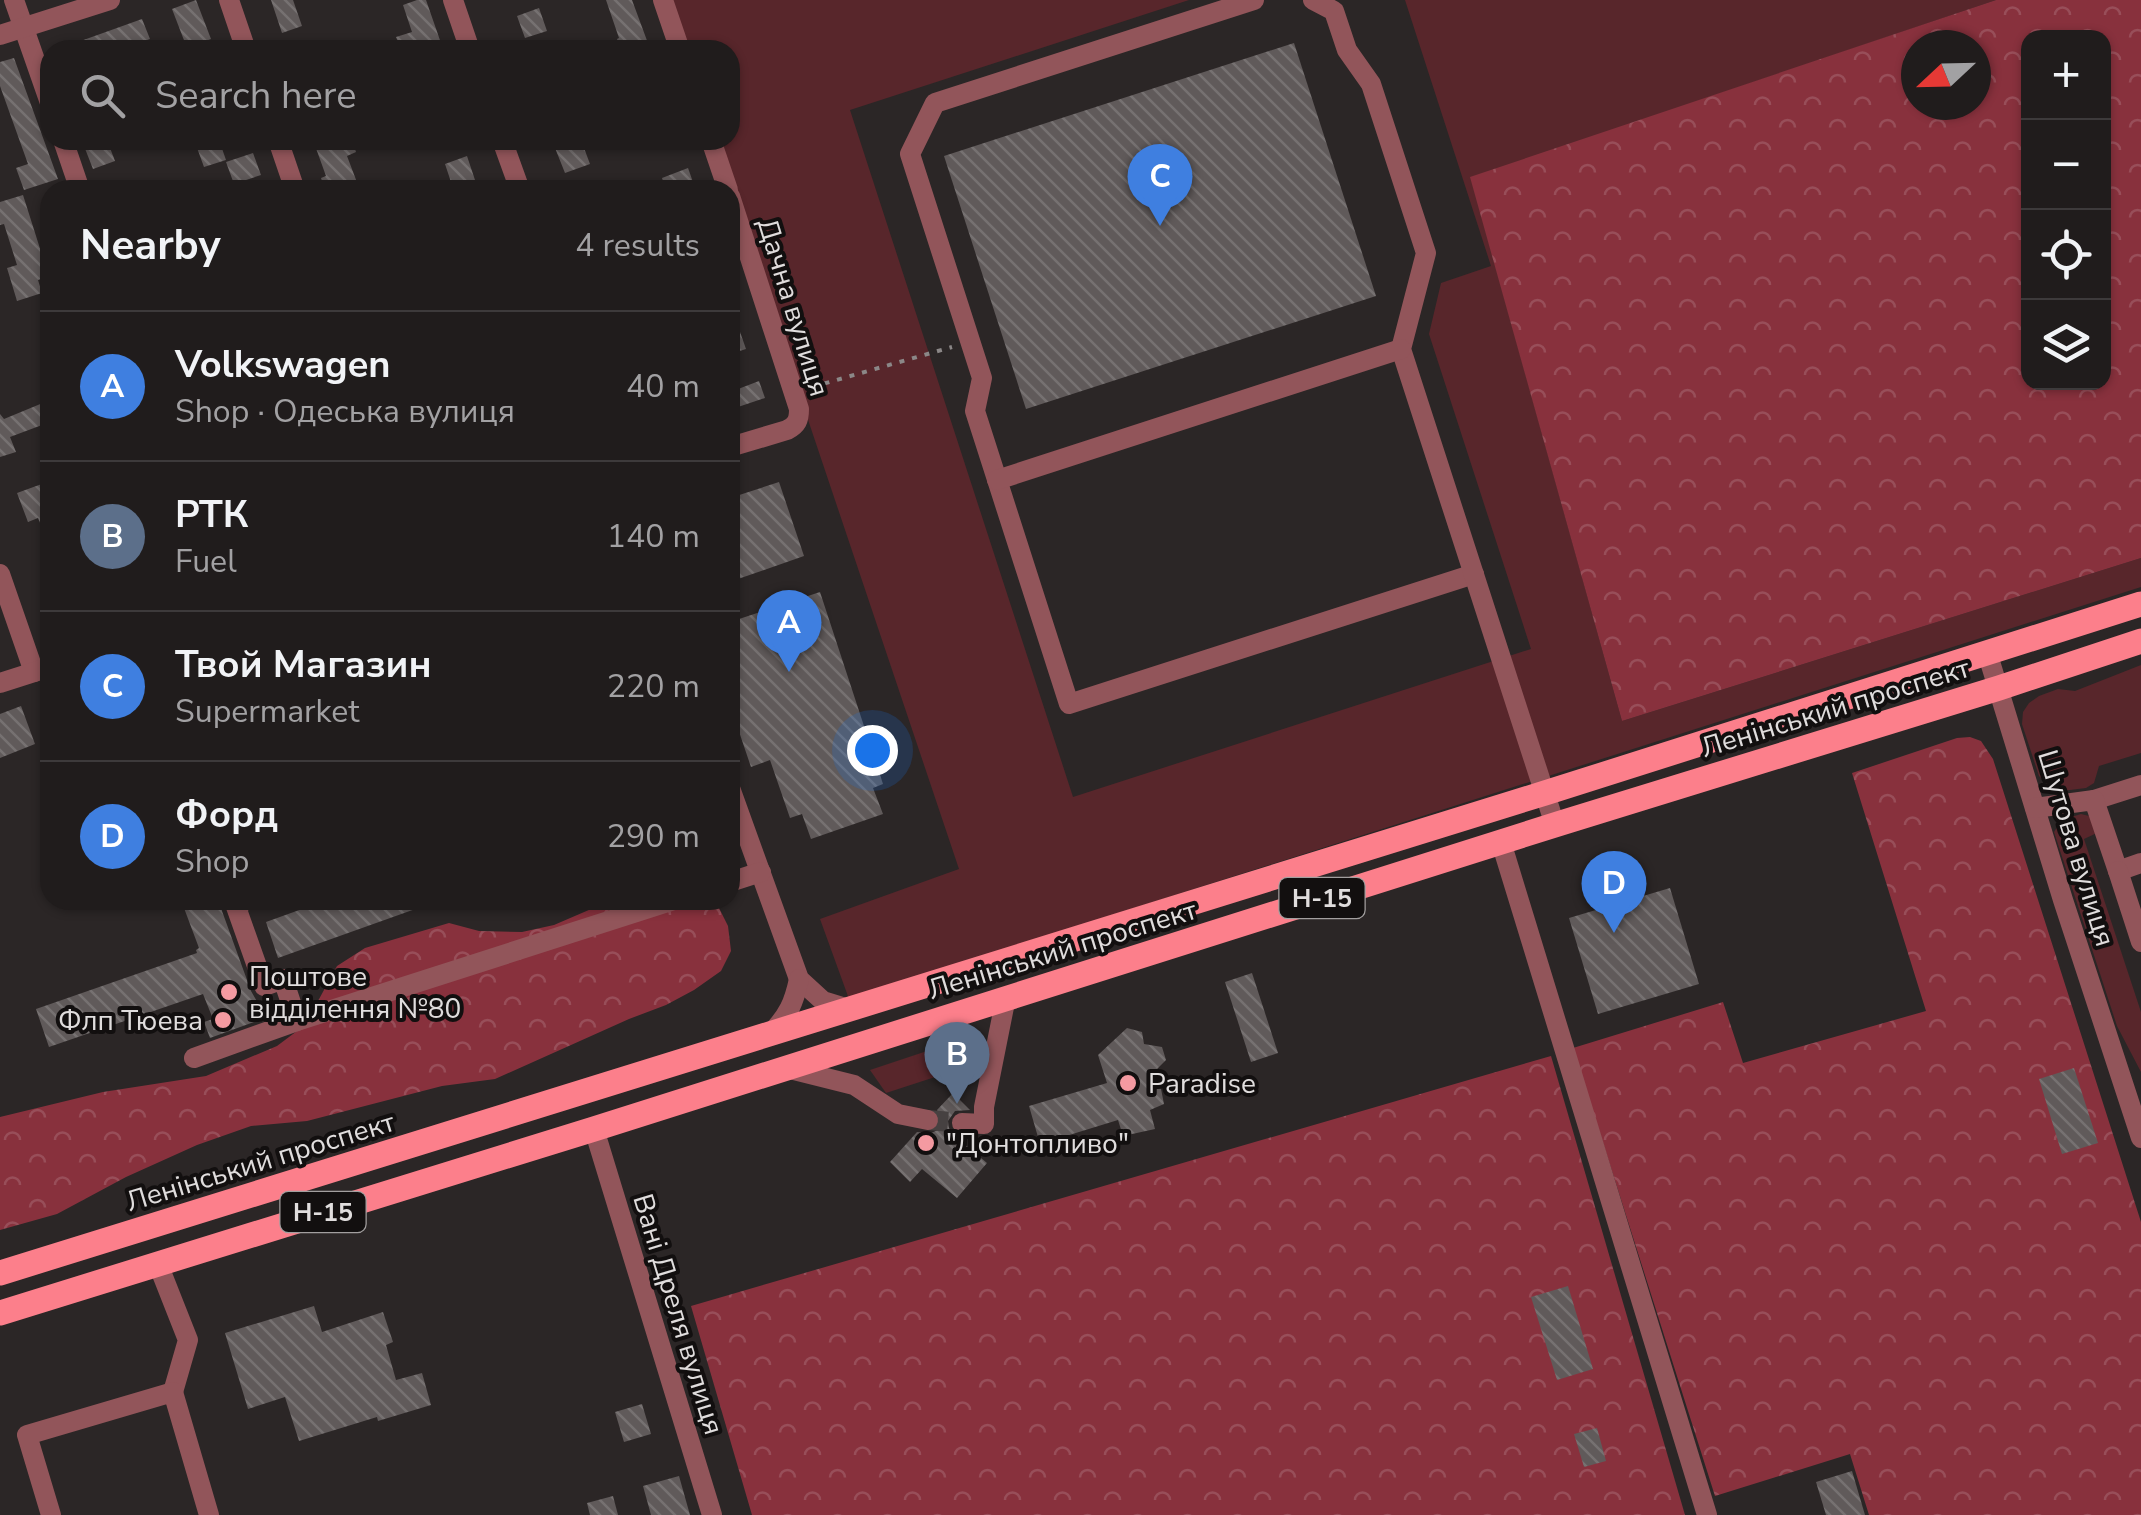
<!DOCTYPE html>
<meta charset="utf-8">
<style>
:root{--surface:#201c1c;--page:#2d2929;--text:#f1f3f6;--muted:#a2a1a3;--line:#3d3a3b;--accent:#f49aa1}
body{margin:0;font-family:"Nunito Sans",sans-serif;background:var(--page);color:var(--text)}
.controls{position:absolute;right:30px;top:30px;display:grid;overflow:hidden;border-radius:20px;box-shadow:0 2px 8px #0004}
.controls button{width:90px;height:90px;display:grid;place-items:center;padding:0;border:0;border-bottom:2px solid var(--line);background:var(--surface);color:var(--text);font:50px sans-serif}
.compass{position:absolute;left:1901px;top:30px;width:90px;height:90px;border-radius:50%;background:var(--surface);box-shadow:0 2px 8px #0004;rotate:248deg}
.you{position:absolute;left:872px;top:750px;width:35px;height:35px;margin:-25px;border:8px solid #fff;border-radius:50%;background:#1a73e8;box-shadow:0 0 0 15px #1a73e833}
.badge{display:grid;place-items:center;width:65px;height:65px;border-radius:50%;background:var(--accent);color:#fff;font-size:32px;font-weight:700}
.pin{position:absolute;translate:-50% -82px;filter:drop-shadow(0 2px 5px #0008)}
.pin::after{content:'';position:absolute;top:52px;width:35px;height:30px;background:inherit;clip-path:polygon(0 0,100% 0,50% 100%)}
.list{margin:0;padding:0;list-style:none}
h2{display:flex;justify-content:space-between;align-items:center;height:130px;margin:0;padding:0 40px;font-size:42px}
h2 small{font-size:32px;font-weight:400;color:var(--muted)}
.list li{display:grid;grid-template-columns:65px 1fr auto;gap:30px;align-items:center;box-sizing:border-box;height:150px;padding:0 40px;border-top:2px solid var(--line)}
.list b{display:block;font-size:38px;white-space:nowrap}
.list p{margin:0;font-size:32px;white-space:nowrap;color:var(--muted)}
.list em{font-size:32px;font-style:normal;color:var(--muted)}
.icon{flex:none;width:55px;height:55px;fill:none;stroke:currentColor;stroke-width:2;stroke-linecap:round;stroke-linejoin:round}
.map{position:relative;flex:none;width:2141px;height:1515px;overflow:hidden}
.search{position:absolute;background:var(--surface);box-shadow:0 2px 8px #0004;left:40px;top:40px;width:700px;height:110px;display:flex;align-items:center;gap:25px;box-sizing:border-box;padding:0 35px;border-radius:30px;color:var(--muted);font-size:38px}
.panel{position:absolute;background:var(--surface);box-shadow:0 2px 8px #0004;left:40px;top:180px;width:700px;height:730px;border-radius:30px}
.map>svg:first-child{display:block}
.green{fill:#58262b}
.forest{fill:url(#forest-crowns);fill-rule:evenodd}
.building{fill:url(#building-back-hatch)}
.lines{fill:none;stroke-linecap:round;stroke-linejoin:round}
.minor-tunnel{stroke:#464141;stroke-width:20;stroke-dasharray:20 10;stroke-linecap:butt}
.path{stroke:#8b8787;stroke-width:4;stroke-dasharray:5 8;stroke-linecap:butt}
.minor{stroke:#92555a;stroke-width:20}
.major{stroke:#fc7f8b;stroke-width:25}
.poi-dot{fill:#f49aa1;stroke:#120f0f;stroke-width:4}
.labels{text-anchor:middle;stroke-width:8;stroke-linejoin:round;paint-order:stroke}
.shield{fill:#120f0f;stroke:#a29f9f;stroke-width:2.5}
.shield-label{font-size:25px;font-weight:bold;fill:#e0dddd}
.street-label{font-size:28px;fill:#e0dddd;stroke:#120f0f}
.poi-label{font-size:28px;fill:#e0dddd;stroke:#120f0f;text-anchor:start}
</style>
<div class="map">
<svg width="2141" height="1515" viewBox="0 0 2141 1515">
<defs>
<pattern id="forest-crowns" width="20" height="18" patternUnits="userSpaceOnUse" patternTransform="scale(2.5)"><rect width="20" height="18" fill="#88313d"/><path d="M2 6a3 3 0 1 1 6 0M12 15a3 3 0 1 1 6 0" fill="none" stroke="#984e59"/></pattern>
<pattern id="building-back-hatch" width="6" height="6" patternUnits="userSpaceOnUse" patternTransform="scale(2.5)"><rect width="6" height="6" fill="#605a5a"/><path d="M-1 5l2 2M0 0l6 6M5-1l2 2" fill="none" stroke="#767171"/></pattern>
</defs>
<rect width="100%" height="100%" fill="#2b2626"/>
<!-- green -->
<g class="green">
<path d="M667,0H1189L850,110L1073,797L1531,649L1429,334L1441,283L1491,266L1405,0H1996L1471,178L1622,721L2141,558V587L849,999L820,919L959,869L714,140H730V50H684Z"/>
<path d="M2141,665V753L2099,766L2094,783L2086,788L2062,791L2050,787L2039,776L2022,724L2023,712L2029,703L2039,696L2058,689L2075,691Z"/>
<path d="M2081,814L2089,816L2099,832L2084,839L2141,1012V1072L2117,1026L2054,832L2062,820Z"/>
<path d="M975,1035L969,1066L886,1093L870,1070Z"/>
</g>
<!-- forest -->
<g class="forest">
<path d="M1996,0H2141V558L1622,721L1470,177ZM2028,38H2104V382H2028ZM1976,45V105H1916V45Z"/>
<path d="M1970,737L1981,741L1993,759L2141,1222V1515H1869L1850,1454L1715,1496L1573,1048L1723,1002L1743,1063L1926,1011L1852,773L1957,738Z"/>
<path d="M612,900H715L728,926L731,951L721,971L694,990L666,1005L629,1019L495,1079L442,1086L307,1121L251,1126L197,1145L126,1177L57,1214L0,1230V1117L103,1092L206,1076L277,1046L305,1025L337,966L365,948L449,923L479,931L522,932L554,925Z"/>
<path d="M1551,1056L1685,1515H752L691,1306Z"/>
</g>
<!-- building -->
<g class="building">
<path d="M196,0L211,39L187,48L172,9Z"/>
<path d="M271,0H293L302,26L282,33Z"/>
<path d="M417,0H426L442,46L432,50H401L396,37L412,32L403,5Z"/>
<path d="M606,0H632L649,46L638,50H621L617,39L619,38Z"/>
<path d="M539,8L547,31L525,38L517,16Z"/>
<path d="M142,19L150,39L120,50H64V47Z"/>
<path d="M1294,43L1376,296L1026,409L944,156Z"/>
<path d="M14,58L58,179L24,190L16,168L28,164L0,86V62Z"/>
<path d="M98,140H107L115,161L93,169L84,146Z"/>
<path d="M209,140H219L226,160L204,167L196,145Z"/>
<path d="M313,140H352L356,152L347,156L358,185L345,190H325L321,178L326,176Z"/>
<path d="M561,140H581L590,164L565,173L553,143Z"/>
<path d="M253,153L261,175L234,184L226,162Z"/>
<path d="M467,156L475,180L453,188L445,164Z"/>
<path d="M688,168L694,185L680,190H666L662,178Z"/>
<path d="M23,195L43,258L50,256V276L38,280L42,293L17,301L7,268L17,265L4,224L0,225V202Z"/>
<path d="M730,309H732L746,349L730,354Z"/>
<path d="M759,381L765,398L738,407L733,391Z"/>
<path d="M50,400V422L10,437L16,452L0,457V414L4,419Z"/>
<path d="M50,481V547L38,518L28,522L17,493Z"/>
<path d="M779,482L804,556L738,579L730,555V498Z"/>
<path d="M820,592L883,784L873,788L883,814L811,839L802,814L790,818L770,760L751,767L730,705V622Z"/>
<path d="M21,706L35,744L0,758V714Z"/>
<path d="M1670,888L1699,984L1598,1014L1569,918Z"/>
<path d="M181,900H218L251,991L259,1005L271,1000L276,1014L210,1038L204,1022L213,1019L203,994L49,1047L36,1009L197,953L196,950L199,948Z"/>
<path d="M327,900H434L435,902L278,958L266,922Z"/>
<path d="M1252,973L1278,1053L1251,1062L1225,982Z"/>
<path d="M1127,1028L1142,1032L1144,1044L1162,1047L1166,1060L1157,1069L1164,1104L1150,1110L1155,1129L1123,1136L1118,1120L1040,1144L1029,1106L1107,1083L1098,1055Z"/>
<path d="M2074,1068L2098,1143L2062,1154L2039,1079Z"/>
<path d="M953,1093L970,1110L955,1111L948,1121L949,1128L952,1134L987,1163L957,1198L922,1169L910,1182L890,1162L917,1132L931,1133L938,1130L942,1122L937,1110Z"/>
<path d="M1568,1286L1593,1369L1557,1380L1531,1297Z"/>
<path d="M314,1306L322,1332L383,1312L393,1342L386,1345L396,1380L422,1373L431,1405L378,1421L377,1417L299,1441L285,1397L248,1409L225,1333Z"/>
<path d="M642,1404L651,1434L624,1442L615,1412Z"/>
<path d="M1597,1428L1606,1461L1584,1467L1574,1434Z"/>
<path d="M1852,1471L1865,1515H1826L1816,1482Z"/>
<path d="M679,1476L690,1515H651L643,1486Z"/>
<path d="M613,1496L618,1515H590L587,1503Z"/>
</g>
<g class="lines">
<!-- minor-tunnel -->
<path class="minor-tunnel" d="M928,1120L962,1123"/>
<!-- path -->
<path class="path" d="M812,387L952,347"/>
<!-- minor -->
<g class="minor">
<path d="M14,0L50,103"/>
<path d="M229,0L246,50"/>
<path d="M453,0L470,50"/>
<path d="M663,0L680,50"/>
<path d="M1254,0L935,103L910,154L982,378L975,411L1069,704L1474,574"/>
<path d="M1313,0L1334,11L1347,50L1371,84L1426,253L1401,349L1555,825"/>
<path d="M0,35L110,0"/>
<path d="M63,140L80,190"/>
<path d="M278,140L295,190"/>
<path d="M502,140L520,190"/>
<path d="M711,140L728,190"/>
<path d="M730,196L799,409C799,420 797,425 787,430L730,447"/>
<path d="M997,480L1401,349"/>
<path d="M0,574L34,672"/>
<path d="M1987,652L2063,900L2141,1138"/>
<path d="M0,683L50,667"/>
<path d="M730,788L799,979L823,1001L849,1009"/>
<path d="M2094,800L2141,785"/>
<path d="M2035,808L2094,800L2118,871L2141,863"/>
<path d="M1501,842L1707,1515"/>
<path d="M2118,871L2141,942"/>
<path d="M730,882L761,872"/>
<path d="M248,900L235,904L264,986L283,979L297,1021"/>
<path d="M771,1033C788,1016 794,1003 799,979"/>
<path d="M194,1058L297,1021L674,900"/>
<path d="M786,1068L854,1085L898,1114L928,1120"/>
<path d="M962,1123L984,1124V1107L1006,997"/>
<path d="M594,1129L712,1515"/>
<path d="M158,1264L188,1340L173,1392"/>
<path d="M51,1515L27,1435L173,1392L209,1515"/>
</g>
<!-- major -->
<g class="major">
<path d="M0,1273L1545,793L2141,604"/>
<path d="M0,1313L594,1129L1561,823L1999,688L2141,641"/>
</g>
</g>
<!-- markers -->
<g class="poi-dot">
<circle cx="229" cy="992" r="10"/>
<circle cx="223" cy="1020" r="10"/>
<circle cx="1128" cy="1083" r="10"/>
<circle cx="926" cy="1143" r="10"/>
</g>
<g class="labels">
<!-- shield labels -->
<g class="shield">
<rect x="1279.5" y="878" width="85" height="40" rx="8"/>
<rect x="280.5" y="1192" width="85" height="40" rx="8"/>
</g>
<g class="shield-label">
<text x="1322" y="907">Н-15</text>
<text x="323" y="1221">Н-15</text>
</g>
<!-- street labels -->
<g class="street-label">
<text transform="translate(794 307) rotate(73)" y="10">Дачна вулиця</text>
<text transform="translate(1835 707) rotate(-17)" y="10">Ленінський проспект</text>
<text transform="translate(2077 848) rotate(73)" y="10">Шутова вулиця</text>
<text transform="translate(1062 949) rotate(-17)" y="10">Ленінський проспект</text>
<text transform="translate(260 1161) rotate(-17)" y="10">Ленінський проспект</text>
<text transform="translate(679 1314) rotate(73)" y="10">Вані Дреля вулиця</text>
</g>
<!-- poi labels -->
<g class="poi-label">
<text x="249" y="986">Поштове<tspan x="249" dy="32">відділення №80</tspan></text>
<text x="203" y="1030" text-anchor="end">Флп Тюева</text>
<text x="1148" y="1093">Paradise</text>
<text x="946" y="1153">"Донтопливо"</text>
</g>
</g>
</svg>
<div class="controls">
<button>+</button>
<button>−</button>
<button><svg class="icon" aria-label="locate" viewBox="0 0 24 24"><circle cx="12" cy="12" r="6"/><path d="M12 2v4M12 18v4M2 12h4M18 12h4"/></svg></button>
<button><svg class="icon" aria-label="layers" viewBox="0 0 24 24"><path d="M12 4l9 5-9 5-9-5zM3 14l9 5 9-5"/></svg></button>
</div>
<svg class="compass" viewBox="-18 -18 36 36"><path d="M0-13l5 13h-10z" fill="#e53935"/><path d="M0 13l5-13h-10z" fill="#a2a1a3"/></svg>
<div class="you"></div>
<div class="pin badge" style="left:789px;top:672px;background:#3f7fe0">A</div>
<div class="pin badge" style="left:957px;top:1104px;background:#5c6f8a">B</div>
<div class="pin badge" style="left:1160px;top:226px;background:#3f7fe0">C</div>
<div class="pin badge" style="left:1614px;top:933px;background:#3f7fe0">D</div>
<div class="search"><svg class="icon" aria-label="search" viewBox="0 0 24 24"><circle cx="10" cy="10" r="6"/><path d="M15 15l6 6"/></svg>Search here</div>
<section class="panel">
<h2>Nearby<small>4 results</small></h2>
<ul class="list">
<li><span class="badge" style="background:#3f7fe0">A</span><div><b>Volkswagen</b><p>Shop · Одеська вулиця</p></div><em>40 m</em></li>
<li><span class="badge" style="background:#5c6f8a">B</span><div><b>РТК</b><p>Fuel</p></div><em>140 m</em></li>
<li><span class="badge" style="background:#3f7fe0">C</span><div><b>Твой Магазин</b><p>Supermarket</p></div><em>220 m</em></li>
<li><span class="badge" style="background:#3f7fe0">D</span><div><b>Форд</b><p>Shop</p></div><em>290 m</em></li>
</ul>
</section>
</div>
